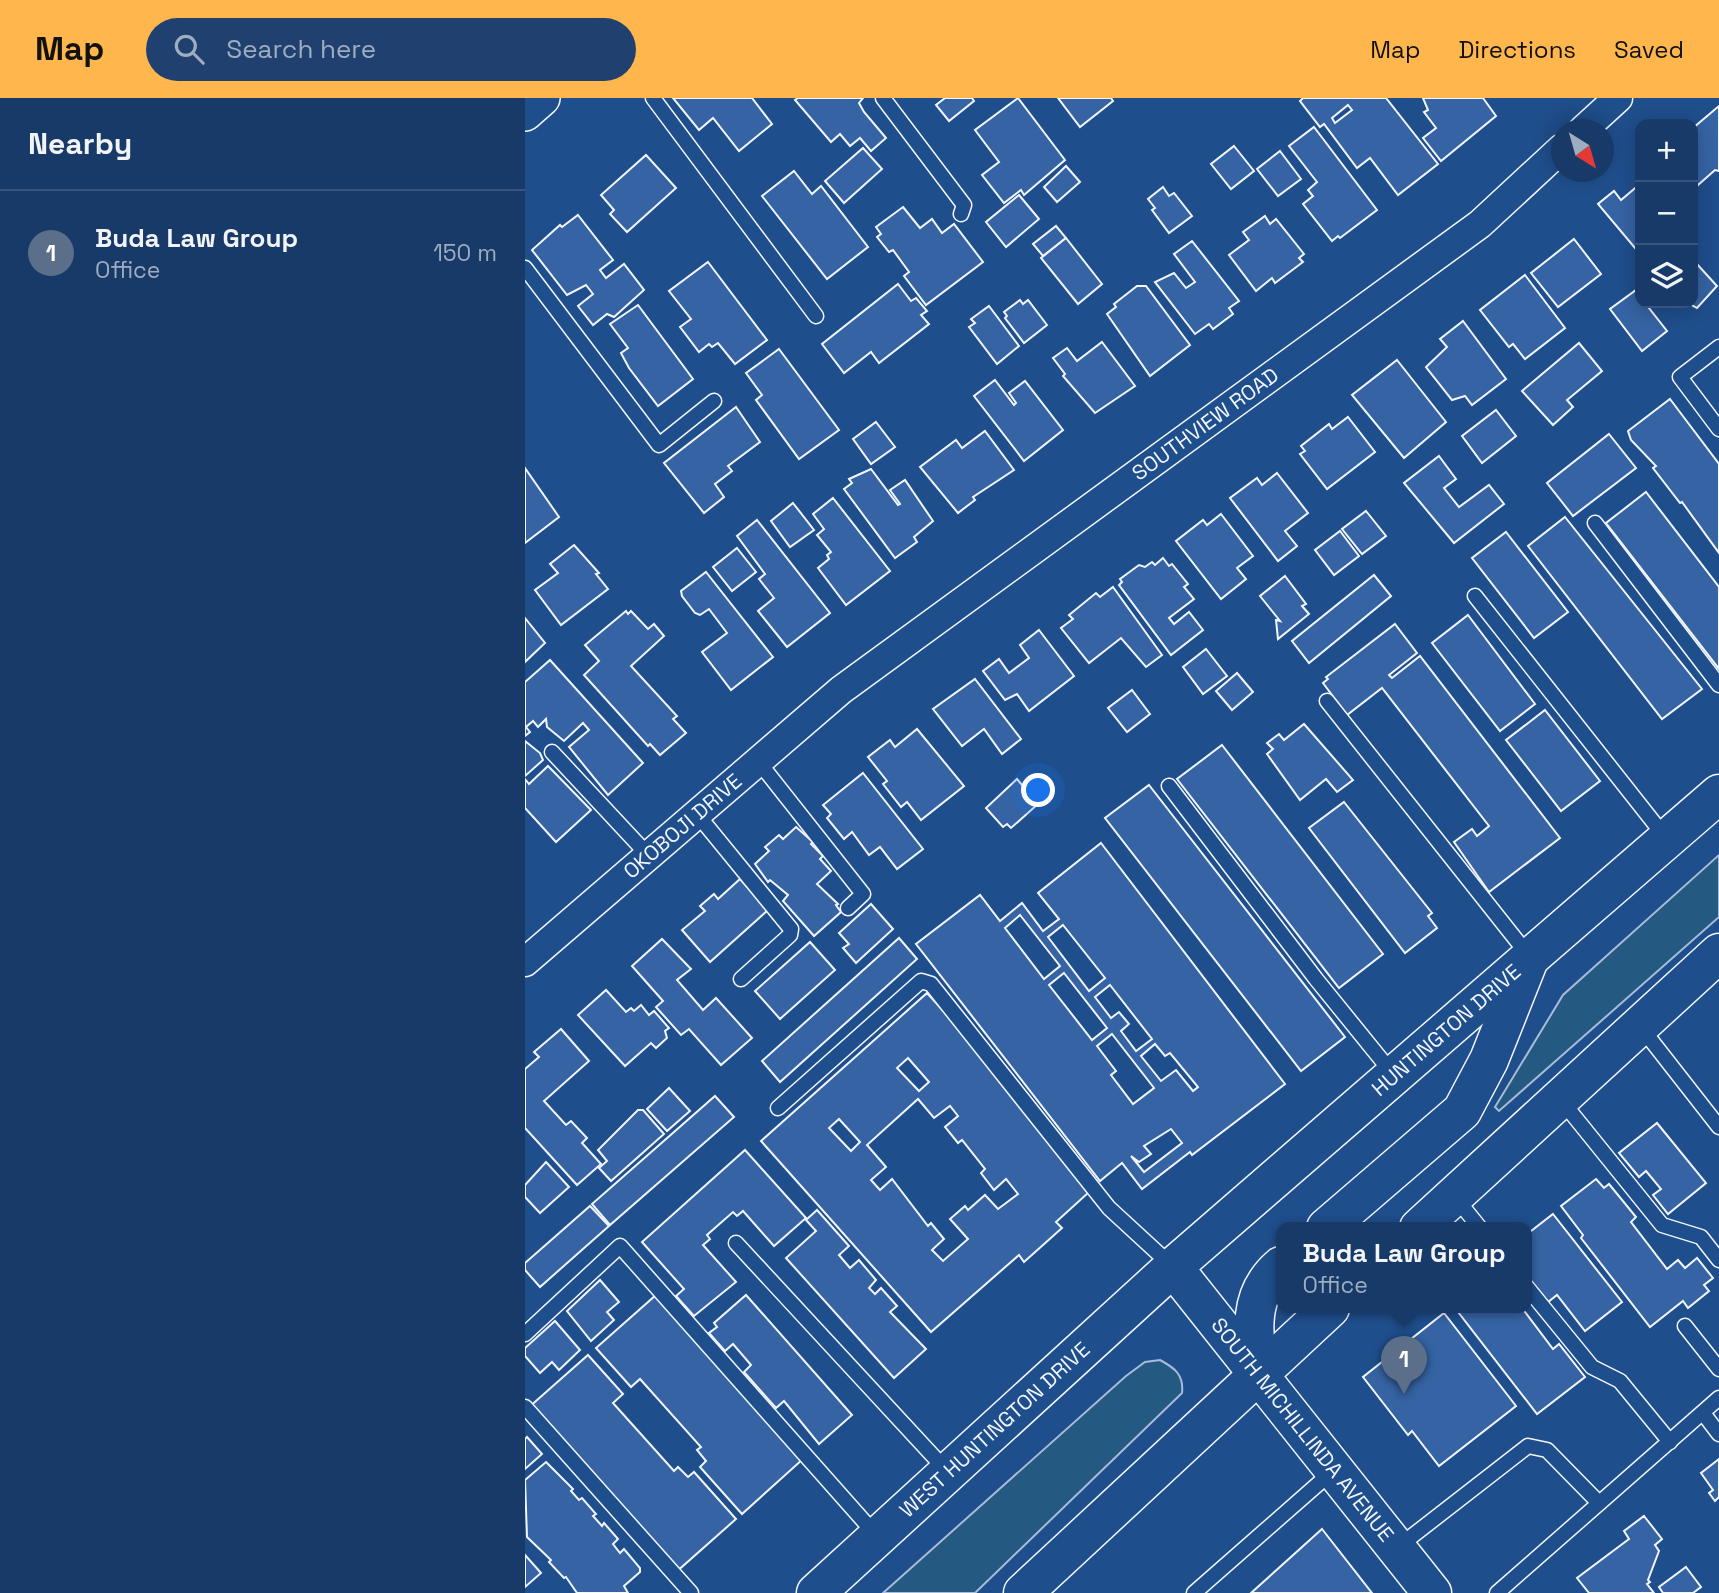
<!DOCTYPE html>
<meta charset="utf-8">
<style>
:root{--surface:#173a69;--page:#20416f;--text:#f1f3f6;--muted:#9eadc0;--line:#36547d;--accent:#ffb74d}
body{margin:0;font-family:"Space Grotesk",sans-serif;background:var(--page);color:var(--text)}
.controls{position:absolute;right:21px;top:21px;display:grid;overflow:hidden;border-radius:14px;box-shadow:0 4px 18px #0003}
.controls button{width:63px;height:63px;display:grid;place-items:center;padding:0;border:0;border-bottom:2px solid var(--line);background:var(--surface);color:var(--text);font:35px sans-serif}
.compass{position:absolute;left:1026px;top:21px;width:63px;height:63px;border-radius:50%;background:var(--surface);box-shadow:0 4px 18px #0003;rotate:143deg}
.you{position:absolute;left:514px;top:693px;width:24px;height:24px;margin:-18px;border:5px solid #fff;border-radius:50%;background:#1a73e8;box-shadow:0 0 0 10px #1a73e833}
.badge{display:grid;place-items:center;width:46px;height:46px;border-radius:50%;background:var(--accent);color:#fff;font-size:23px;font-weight:700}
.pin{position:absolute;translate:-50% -58px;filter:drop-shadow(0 2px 4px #0008)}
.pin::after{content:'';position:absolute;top:37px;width:24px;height:21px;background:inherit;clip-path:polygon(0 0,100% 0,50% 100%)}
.popup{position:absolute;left:751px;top:1124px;width:256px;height:91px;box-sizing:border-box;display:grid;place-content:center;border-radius:14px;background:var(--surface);filter:drop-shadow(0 2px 5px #0005);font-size:23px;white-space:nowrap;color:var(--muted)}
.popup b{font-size:26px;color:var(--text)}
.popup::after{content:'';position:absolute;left:50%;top:100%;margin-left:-14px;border:14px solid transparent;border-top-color:var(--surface)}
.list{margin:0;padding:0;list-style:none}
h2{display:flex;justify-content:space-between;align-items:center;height:91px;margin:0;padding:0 28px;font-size:30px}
h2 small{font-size:23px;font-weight:400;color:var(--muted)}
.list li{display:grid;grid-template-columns:46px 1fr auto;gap:21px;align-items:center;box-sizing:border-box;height:126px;padding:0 28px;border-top:2px solid var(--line)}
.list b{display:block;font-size:26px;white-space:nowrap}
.list p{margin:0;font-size:23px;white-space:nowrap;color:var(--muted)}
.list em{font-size:23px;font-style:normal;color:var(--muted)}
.icon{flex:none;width:38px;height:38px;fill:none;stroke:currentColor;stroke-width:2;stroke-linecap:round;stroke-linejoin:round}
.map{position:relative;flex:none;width:1194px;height:1495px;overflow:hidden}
header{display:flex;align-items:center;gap:42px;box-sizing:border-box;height:98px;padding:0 35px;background:var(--accent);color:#111}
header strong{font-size:33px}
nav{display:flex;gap:38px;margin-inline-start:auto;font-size:24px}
.search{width:490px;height:63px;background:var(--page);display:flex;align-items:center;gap:18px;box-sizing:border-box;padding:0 24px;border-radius:38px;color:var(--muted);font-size:26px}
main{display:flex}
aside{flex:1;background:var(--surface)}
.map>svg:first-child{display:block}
.green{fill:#245a82;stroke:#a8bbd7;stroke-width:2}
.building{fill:#3563a3;stroke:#f2f6ff;stroke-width:2;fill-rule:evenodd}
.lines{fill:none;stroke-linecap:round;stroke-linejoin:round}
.service-casing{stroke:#f2f6ff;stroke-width:17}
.minor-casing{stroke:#f2f6ff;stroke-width:31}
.tertiary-casing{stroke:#f2f6ff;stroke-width:38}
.secondary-casing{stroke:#f2f6ff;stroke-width:41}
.primary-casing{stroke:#f2f6ff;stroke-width:41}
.service{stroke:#1f4e8c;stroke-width:14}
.minor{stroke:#1f4e8c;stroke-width:28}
.tertiary{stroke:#1f4e8c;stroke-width:35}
.secondary{stroke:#1f4e8c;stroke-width:38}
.primary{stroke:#1f4e8c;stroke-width:38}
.labels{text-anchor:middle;stroke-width:5;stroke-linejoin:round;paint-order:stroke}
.street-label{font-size:21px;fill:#f2f6ff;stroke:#1f4e8c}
</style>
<header>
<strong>Map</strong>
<div class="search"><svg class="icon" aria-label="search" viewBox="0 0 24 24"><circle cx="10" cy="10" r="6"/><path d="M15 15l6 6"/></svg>Search here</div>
<nav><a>Map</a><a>Directions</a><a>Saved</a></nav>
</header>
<main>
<aside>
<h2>Nearby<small></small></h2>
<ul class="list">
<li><span class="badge" style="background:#5c6f8a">1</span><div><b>Buda Law Group</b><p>Office</p></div><em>150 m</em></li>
</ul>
</aside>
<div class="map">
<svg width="1194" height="1495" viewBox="0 0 1194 1495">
<rect width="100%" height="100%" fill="#1f4e8c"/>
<!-- green -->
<g class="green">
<path d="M1194,757V819L974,1013L970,1009L1038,897Z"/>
<path d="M635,1262C650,1270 659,1277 657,1295L450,1495H358L601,1278L620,1264Z"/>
</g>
<!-- building -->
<g class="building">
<path d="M148,0H227L247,26L214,53L188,20L174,32Z"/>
<path d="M273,0H338L334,5L339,14L361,40L346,53L335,40L325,48L315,36L306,44L270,2Z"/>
<path d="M420,0H447L449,3L424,23L411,7Z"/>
<path d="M493,0L540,62L499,97L496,92L479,105L457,77L474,64L450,32Z"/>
<path d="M533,0H586L588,3L555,29Z"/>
<path d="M778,0H861L913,66L873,97L845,60L832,70L799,26L795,29L775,3ZM823,7L827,12L810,25L807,20Z"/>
<path d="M898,0H958L971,18L916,63L898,40L911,30L899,14L903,12Z"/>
<path d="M1194,8V73L1190,72L1173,87L1168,81V30Z"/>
<path d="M789,29L852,112L815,140L813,138L807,143L778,106L788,98L783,92L792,84L764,48Z"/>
<path d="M709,48L729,73L706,91L686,66Z"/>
<path d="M338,50L357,71L319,105L300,83Z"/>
<path d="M755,53L776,81L753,98L732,71Z"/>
<path d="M121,57L151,90L102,134L85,116L89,112L76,97Z"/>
<path d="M541,68L555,84L532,104L519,89Z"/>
<path d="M269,73L287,96L296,88L343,149L302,181L237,98Z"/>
<path d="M1115,86V156L1073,106L1089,93L1096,102Z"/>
<path d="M638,89L644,98L649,95L667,118L644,135L627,112L630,110L623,101Z"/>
<path d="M494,97L514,121L481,149L461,124Z"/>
<path d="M378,109L395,130L407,121L417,135L429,126L458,164L401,207L379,178L384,174L368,152L364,154L352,139L356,136L351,129Z"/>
<path d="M53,117L88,162L75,172L81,180L99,166L119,192L89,219L82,216L68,227L53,208L68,196L61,187L42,197L7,152L35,127L37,129Z"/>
<path d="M740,118L745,126L751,121L779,156L774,160L778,164L750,185L747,180L731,193L704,157L724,142L718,134Z"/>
<path d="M531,128L541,140L518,158L508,146Z"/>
<path d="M541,140L577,186L553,206L516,160Z"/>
<path d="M1049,141L1076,176L1033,209L1006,175Z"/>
<path d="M667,143L714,203L704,210L708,216L688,231L684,226L670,236L630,184L649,175L661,190L670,184L649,156Z"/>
<path d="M183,164L242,242L210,266L193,245L187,249L184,246L174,254L155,229L166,221L144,193Z"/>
<path d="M1171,165L1192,188L1172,210L1163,205H1168V167Z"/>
<path d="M1000,177L1040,230L1000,261L988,246L984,249L955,212Z"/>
<path d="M373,186L386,203L391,200L402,213L396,217L404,226L354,265L346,254L319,275L297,246Z"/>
<path d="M612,188H621L665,247L625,278L582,216L591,209L589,206Z"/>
<path d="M1111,192L1115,205H1120L1142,233L1117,253L1085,211Z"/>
<path d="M495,202L498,206L503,202L522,227L499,245L480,220L482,218L479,214Z"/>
<path d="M113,207L168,281L133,308L104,270L96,255L103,250L85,226Z"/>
<path d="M464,208L494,248L472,266L444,229L450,225L446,221Z"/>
<path d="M938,223L981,281L947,307L940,298L927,302L901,269L922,249L915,241Z"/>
<path d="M577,244L610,288L570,315L538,278L540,276L528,260L542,250L552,263Z"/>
<path d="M1054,245L1077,273L1042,302L1048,309L1028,327L997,293Z"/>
<path d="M254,251L314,332L274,361L231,302L237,297L221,275Z"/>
<path d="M872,262L921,324L879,360L827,297Z"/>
<path d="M470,282L489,307L491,305L484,295L500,283L538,332L499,363L449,298Z"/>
<path d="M1145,301L1194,366V455L1157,404L1155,405L1128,370L1131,368L1106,342L1103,333Z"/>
<path d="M211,309L235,344L203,368L207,373L190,386L199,399L179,415L139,365Z"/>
<path d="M971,312L991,338L957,365L937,338Z"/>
<path d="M823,319L850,354L802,391L775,356L780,353L776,348L804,326L807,331Z"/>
<path d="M351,324L370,349L346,366L328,341Z"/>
<path d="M460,333L489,372L448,399L450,402L433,415L395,369L431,342L437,350Z"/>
<path d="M1084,336L1111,370L1048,418L1022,385Z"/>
<path d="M914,358L931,381L919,390L934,409L964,387L979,406L929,445L879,385Z"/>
<path d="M0,370L34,419L0,445Z"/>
<path d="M346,371L373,407L375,406L365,392L380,382L408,423L389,439L392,444L370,460L319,391L327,385L324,381Z"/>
<path d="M752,375L783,415L760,433L772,448L753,463L705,400L732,380L737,387Z"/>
<path d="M1121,394L1194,489V571L1081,425Z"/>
<path d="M308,400L365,473L321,507L293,470L304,461L302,457L306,454L292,437L299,431L288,416Z"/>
<path d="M268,405L289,432L265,449L246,423Z"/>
<path d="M841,413L861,438L837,456L817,431Z"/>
<path d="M696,416L728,458L712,470L721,481L696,501L651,443L678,422L682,427Z"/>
<path d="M1040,419L1177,591L1137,621L1003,448Z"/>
<path d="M232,422L305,515L262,549L233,513L249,500L234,481L240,476L212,438Z"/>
<path d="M815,433L834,458L809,477L790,452Z"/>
<path d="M981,434L1043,514L1009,540L947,460Z"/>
<path d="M49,447L74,475L71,476L83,491L36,527L10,492L33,475L25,466Z"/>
<path d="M212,450L231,474L207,493L188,469Z"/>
<path d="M638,460L644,468L647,466L663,486L659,489L669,501L644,520L649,526L664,514L678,532L646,557L594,487L597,484L595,481L614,467L620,469L627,464L630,467Z"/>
<path d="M181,474L248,559L206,592L177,554L202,535L184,511L175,517L170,515L157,498L156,493Z"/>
<path d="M849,477L866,498L784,565L767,543Z"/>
<path d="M760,478L781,506L777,508L784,516L753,541L751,522L755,523L735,498Z"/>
<path d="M588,489L637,557L621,569L596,540L564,565L536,530L548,521L544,517L571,495L575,499Z"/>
<path d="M101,513L103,516L106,513L123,531L129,526L139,538L106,568L152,618L148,621L161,635L135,657L125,646L123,648L59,577L74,563L60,547Z"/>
<path d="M943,517L1010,606L975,633L907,545Z"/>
<path d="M0,520L20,545L0,564Z"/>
<path d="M870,526L892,555L864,577L867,580L895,558L1035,740L964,794L929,744L947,731L952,738L964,728L857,590L822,617L798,585L803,581L801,579Z"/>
<path d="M514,532L549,578L504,613L492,596L480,602L458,573L474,561L484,575L504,560L495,547Z"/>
<path d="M681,551L702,578L678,596L658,569Z"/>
<path d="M25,562L118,665L83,697L44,649L64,632L58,625L39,643L22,629L21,621L13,629L8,623L1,629L5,634L0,638V584Z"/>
<path d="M712,575L728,594L707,612L691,593Z"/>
<path d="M450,581L496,641L477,656L459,631L437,648L408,611Z"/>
<path d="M607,592L625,616L602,634L583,610Z"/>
<path d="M1020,612L1075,683L1036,713L981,642Z"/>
<path d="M779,626L828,682L812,694L801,681L775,702L742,656L748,651L742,645L754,636L759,642Z"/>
<path d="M392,631L439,688L396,722L382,704L376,709L358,686L362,683L343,659L365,642L370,649Z"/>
<path d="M0,643L15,655L18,662L0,678Z"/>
<path d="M697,647L858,856L814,890L652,681Z"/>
<path d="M23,668L66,712L31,744L0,710V681L4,686Z"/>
<path d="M338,675L398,751L372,771L355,749L344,757L327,734L319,741L302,720L306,716L298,707Z"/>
<path d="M492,681L513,706L486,730L482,726L478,729L461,710Z"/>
<path d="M624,687L820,939L776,973L580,720Z"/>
<path d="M819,704L907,815L903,818L912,830L880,855L784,730Z"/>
<path d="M271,729L288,744L286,746L298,758L295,761L306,773L292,786L313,806L311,807L316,814L289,838L258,803L263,797L245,782L243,784L230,766L244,753L240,749L254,737L258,741Z"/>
<path d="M576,745L760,986L667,1057L665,1054L617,1091L597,1065L575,1083L391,846L455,797L475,823L497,805L518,833L534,821L513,795ZM495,817L535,868L519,881L480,830ZM538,827L580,880L564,893L523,839ZM539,875L582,930L567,942L524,887ZM585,887L627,941L611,953L596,933L604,926L594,914L586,920L570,899ZM587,936L629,990L608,1006L586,977L591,973L572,948ZM630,946L640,958L645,955L673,989L668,993L651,972L636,983L616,958ZM646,1031L657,1045L619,1074L606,1058L614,1064L626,1056L619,1048Z"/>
<path d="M215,781L243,812L185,864L157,832L180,813L175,808L189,796L193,801Z"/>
<path d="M346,806L368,831L331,865L318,850L324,846L314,835Z"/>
<path d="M374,840L392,861L255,984L237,963Z"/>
<path d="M137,841L166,871L152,882L178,912L191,900L227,940L196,967L164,931L156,937L131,909L138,903L107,868Z"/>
<path d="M285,844L310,872L255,921L230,893Z"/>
<path d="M81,892L101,914L106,910L109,913L116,907L124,917L129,913L144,930L140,933L142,940L131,950L126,945L100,968L53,917Z"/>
<path d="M402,895L443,940L563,1095L531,1124L537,1130L499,1164L494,1157L406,1234L236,1043ZM383,960L404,984L394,993L372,970ZM393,1001L409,1020L425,1008L433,1018L420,1029L433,1045L437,1042L460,1071L456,1075L469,1092L481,1081L493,1096L473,1111L460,1097L443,1112L440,1108L425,1121L443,1141L418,1163L407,1152L419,1141L406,1125L403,1128L367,1081L355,1092L346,1082L361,1069L342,1047ZM314,1021L335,1044L326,1053L304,1030Z"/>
<path d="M36,931L64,963L19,1003L41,1027L46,1023L62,1040L57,1045L76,1066L52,1087L0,1030V971L14,959L9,954Z"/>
<path d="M144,990L165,1013L142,1033L122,1011Z"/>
<path d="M190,998L209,1019L85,1127L67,1106Z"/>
<path d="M113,1012H118L139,1036L86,1083L74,1070L82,1063L73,1052Z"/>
<path d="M1132,1025L1181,1085L1143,1116L1128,1097L1136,1091L1121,1073L1114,1079L1094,1055Z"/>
<path d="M220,1052L281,1120L249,1148L218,1113L212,1118L208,1114L182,1137L185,1141L178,1147L211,1184L169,1218L151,1198L159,1191L117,1144Z"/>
<path d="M21,1064L44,1089L15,1115L0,1099V1087Z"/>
<path d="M1071,1081L1079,1090L1084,1086L1111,1119L1106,1124L1142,1171L1153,1162L1160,1170L1172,1160L1188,1180L1179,1187L1184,1193L1163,1210L1158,1203L1125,1229L1056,1140L1058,1137L1036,1108Z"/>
<path d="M65,1108L84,1128L15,1189L0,1172V1165Z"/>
<path d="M292,1112L324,1148L314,1157L325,1170L334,1162L351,1182L344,1190L350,1196L356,1190L372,1208L365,1214L401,1251L369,1280L261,1160L291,1133L281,1122Z"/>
<path d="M1028,1116L1097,1204L1060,1233L1032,1197L1023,1204L1001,1177V1137Z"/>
<path d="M75,1182L94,1204L82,1214L89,1222L66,1243L42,1213Z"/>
<path d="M131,1197L278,1361L217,1416L175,1369L181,1363L172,1352L176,1349L115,1281L106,1289L71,1250Z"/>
<path d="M221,1197L327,1317L294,1346L259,1303L251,1310L219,1274L226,1267L208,1246L200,1253L184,1235L192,1229L189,1225Z"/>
<path d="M930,1210H997L1028,1251L1034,1246L1060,1279L1012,1316Z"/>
<path d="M919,1215L991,1308L914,1368L887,1333L883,1337L838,1279Z"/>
<path d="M30,1223L55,1252L34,1272L27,1264L15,1275L0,1258V1250Z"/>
<path d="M63,1257L98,1296L88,1305L149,1373L153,1369L163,1379L169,1374L211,1421L150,1475L3,1310Z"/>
<path d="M2,1339L17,1356L0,1371V1341Z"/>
<path d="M1194,1361V1399L1190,1403L1184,1395L1188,1392L1176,1375Z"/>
<path d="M21,1364L48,1391L46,1393L54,1402L57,1400L71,1416L68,1418L77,1428L79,1425L93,1441L88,1446L95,1455L99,1451L115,1470V1474L99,1488L103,1495H52L41,1479L39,1480L24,1464L26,1462L2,1439L0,1382Z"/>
<path d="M1119,1418L1137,1441L1130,1447L1134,1453L1123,1482L1125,1484L1122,1486L1129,1495H1064L1052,1480L1104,1441L1099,1433Z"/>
<path d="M797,1431L847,1495H726Z"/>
<path d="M0,1457L16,1475L0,1489Z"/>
<path d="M1161,1469L1176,1489L1168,1495H1138L1134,1489Z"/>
</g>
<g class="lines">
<!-- service casing -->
<g class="service-casing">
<g id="service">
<path d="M128,0L291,218"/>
<path d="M358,0L439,107L436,116"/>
<path d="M0,170L134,347L189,303"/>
<path d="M1194,249L1155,279L1194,331"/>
<path d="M1070,425L1194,587"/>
<path d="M950,498L1141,740"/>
<path d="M802,603L1004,858"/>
<path d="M27,654L124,758"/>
<path d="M233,663L338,796L323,810"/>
<path d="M644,688L791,881L868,976"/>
<path d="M172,716L266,831L265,837L216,881"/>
<path d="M1115,928L1194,1029"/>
<path d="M1036,1002L1137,1127L1176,1139L1194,1162"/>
<path d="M253,1010L396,883L406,886L584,1110L647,1168"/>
<path d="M930,1099L955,1130"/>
<path d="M211,1145L422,1373"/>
<path d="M1001,1188L1067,1269L1095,1283L1145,1344"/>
<path d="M1160,1228L1194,1271"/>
<path d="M0,1236L95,1148L352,1438"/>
<path d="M0,1309L166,1495"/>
<path d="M1178,1315L1194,1336"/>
<path d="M873,1449L1003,1348L1022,1352L1074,1405"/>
<path d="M669,1495L809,1372"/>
<path d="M972,1495L1194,1300"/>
</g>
</g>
<!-- minor casing -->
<g class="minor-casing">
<g id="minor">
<path d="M1058,32L1093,0"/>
<path id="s1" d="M0,864L316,592L955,126L1036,51"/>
</g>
</g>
<!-- tertiary casing -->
<g class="tertiary-casing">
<path id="tertiary" d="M0,15L17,0"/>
</g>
<!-- secondary casing -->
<g class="secondary-casing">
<g id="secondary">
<path id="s2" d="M648,1169L907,1495"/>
</g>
</g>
<!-- primary casing -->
<g class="primary-casing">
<g id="primary">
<path d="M801,1130L937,1013L964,962L1003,864"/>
<path d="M894,1130L1194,855"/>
<path d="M734,1275C728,1235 722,1197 756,1168"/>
<path id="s3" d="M291,1495L648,1169L1194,696"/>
<path d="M498,1495L805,1210"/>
</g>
</g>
<!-- service -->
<use href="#service" class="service"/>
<!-- minor -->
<use href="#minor" class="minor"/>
<!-- tertiary -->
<use href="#tertiary" class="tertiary"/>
<!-- secondary -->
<use href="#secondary" class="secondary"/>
<!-- primary -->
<use href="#primary" class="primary"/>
</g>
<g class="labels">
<!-- street labels -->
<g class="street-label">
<text dy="7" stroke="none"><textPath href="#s1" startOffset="868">SOUTHVIEW ROAD</textPath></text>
<text dy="7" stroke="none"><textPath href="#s1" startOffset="208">OKOBOJI DRIVE</textPath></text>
<text dy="7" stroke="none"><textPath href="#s3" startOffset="845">HUNTINGTON DRIVE</textPath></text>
<text dy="7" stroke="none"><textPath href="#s2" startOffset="208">SOUTH MICHILLINDA AVENUE</textPath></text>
<text dy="7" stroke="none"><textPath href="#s3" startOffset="242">WEST HUNTINGTON DRIVE</textPath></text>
</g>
</g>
</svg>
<div class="controls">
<button>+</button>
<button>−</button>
<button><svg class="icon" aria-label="layers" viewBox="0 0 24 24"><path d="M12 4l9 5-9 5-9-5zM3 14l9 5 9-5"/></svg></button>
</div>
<svg class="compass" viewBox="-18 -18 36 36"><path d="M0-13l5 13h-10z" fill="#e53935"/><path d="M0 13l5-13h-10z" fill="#9eadc0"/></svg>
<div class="you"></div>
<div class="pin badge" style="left:879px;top:1296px;background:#5c6f8a">1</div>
<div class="popup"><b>Buda Law Group</b>Office</div>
</div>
</main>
